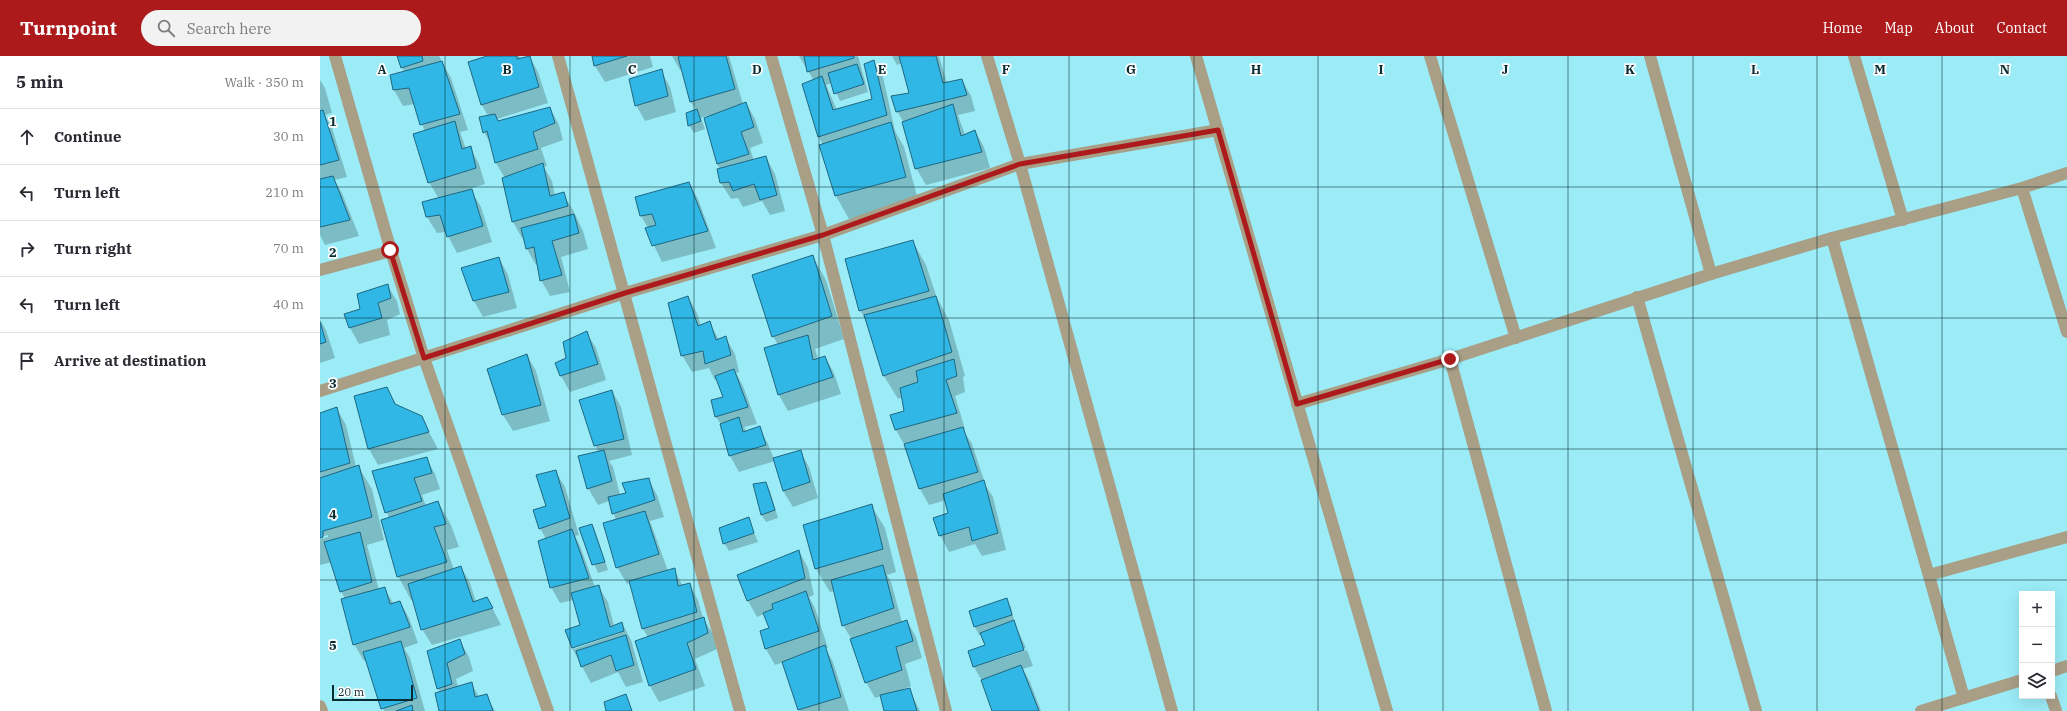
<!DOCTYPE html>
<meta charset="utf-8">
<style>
:root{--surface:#fff;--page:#f2f2f3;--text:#2b2b33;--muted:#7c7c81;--line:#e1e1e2;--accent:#ac1a1c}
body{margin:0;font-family:"IBM Plex Serif",serif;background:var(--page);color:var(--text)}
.controls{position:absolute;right:12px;bottom:12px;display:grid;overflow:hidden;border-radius:0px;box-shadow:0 4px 16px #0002}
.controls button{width:36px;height:36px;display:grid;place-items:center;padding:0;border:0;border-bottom:1px solid var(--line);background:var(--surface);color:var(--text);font:20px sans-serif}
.scale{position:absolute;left:12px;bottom:10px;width:81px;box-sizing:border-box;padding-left:4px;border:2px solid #082c31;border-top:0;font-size:11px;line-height:14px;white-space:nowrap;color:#082c31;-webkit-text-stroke:3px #fdfdfd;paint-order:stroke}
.stop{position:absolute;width:12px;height:12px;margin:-9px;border:3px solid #ac1a1c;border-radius:50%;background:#fff}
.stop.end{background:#ac1a1c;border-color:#fff;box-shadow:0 1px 4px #0008}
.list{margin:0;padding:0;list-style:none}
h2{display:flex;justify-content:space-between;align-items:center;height:52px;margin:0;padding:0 16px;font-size:17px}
h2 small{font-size:13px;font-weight:400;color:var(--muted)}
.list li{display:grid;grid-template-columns:26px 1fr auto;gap:12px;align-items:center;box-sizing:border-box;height:56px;padding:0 16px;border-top:1px solid var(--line)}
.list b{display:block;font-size:15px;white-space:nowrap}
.list em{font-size:13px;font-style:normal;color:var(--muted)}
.icon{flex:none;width:22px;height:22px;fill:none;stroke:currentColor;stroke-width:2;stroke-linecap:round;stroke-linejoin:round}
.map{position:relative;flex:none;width:1747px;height:655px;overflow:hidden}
header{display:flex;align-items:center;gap:24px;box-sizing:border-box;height:56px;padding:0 20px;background:var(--accent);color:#fff}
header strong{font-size:19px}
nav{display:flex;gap:22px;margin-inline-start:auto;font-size:14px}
.search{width:280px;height:36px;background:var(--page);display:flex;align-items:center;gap:10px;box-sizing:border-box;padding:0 14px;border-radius:22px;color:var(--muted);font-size:15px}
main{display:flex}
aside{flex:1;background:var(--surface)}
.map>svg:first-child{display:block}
.shadow{fill:#0003;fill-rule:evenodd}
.building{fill:#30b7e6;stroke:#1f6781}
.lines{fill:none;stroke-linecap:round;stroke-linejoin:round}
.minor{stroke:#a99e86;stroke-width:12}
.route{stroke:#ac1a1c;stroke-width:5}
.grid{fill:none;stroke:#082c31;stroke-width:1;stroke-opacity:0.55}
.grid-label{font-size:13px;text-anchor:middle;font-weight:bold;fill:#082c31;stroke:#fdfdfd;stroke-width:3.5;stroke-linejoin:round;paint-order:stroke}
</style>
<header>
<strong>Turnpoint</strong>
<div class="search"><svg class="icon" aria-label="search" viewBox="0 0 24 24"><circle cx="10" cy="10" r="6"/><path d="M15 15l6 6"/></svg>Search here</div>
<nav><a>Home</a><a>Map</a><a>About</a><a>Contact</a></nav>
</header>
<main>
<aside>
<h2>5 min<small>Walk · 350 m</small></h2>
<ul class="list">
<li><svg class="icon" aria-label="ahead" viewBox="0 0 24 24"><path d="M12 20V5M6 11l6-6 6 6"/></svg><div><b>Continue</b></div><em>30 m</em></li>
<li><svg class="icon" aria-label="left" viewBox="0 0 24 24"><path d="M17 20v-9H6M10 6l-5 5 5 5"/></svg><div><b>Turn left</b></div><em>210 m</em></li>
<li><svg class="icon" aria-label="right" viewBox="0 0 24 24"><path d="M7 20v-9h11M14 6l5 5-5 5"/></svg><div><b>Turn right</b></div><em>70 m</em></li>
<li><svg class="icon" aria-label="left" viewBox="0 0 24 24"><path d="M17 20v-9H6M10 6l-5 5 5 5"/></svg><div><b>Turn left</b></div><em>40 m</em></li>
<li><svg class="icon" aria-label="arrive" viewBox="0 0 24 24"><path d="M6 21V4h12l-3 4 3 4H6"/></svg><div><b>Arrive at destination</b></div></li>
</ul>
</aside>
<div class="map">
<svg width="1747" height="655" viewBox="0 0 1747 655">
<rect width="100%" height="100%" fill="#9becf7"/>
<!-- shadow -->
<g class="shadow">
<path d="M78,0H119L131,22L148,74L140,76L146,93L150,91L159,108L165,128L150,133L161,151L172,186L137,197L126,176L117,177L107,161L103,147L119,143L109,126L105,76L95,48L83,50L74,34L71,20L84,16Z"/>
<path d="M170,0H199L201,3L209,0L218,16L228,47L177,63L179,66L230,52L239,69L243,84L221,92L227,110L224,111L232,125L235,140L243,138L253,154L263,175L268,193L241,201L250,236L230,240L221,224L218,208L216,209L207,193L204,181L202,182L193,166L185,122L176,107L172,90L164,76L168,60L162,49L149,7Z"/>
<path d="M273,0H330L333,11L285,26L275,10Z"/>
<path d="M352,0H409L423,48L426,47L435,63L443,87L430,92L434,105L446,101L455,118L465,155L450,159L442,145L423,151L418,142L411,143L401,127L398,114H401L397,108L386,62L389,59L381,62L385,73L374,77L369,69L376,54L371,46L362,13L360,14Z"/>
<path d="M479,0H538L548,36L520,45L512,27L506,29L517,54L554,43L553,5L563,21L575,75L584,91L598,144L529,163L516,140L503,89L499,81L484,29L494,25Z"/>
<path d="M572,0H619L627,27L642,24L651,40L655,55L638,59L645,79L655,75L664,91L670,112L606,129L596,112L584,67L577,55L590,38L582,7L577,9Z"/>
<path d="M341,15L350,31L356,56L325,65L316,49Z"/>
<path d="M0,24L5,32L12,57L5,59L12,72L27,121L14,124L22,137L39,180L5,189L0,179Z"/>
<path d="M369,127L378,143L396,192L342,206L326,173L328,172L321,160L316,142Z"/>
<path d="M593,186L606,209L617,242L629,264L645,320L643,321L645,336L635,340L645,373L643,374L652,388L666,430L673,441L686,494L662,500L655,488L629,496L620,479L629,458L626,444L609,449L600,433L585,390L576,374L571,360L586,356L583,341L578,343L564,320L547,267L540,254Z"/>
<path d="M493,201L506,224L524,283L495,293L498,303L505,301L514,317L521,338L468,355L459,339L445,292L458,289L453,280Z"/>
<path d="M179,202L188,219L197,252L163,261L154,245Z"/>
<path d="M67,229L77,245L80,258L67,264L70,279L39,288L30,272L25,258L41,254Z"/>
<path d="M368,241L377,257L381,270L389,266L399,284L406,282L415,298L419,316L416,317L423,330L437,368L424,371L427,376L439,371L448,388L454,403L480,395L489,411L498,442L473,451L463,435L455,405L419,416L410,400L402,370L396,361L393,345L404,341L398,323L395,324L389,312L372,316L362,299Z"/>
<path d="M0,263L6,274L15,302L0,307Z"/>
<path d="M266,276L276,292L286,324L250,336L241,320L236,307L247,302Z"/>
<path d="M207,299L216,315L230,365L193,375L183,359L168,313Z"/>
<path d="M67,332L77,350L101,361L118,393L58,409L49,393Z"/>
<path d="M292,335L301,351L312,399L289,405L293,411L300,439L307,437L328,423L337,439L344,461L330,465L348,515L354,514L363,530L369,528L378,544L383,562L393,578L397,593L375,603L385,630L339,646L330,630L328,581L323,573L311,526L307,528L297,511L296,464L289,445L278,449L268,432L279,396L275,389Z"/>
<path d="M17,353L26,369L36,411L38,410L52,433L64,484L47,489L59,534L64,532L74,548L80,546L89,562L98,587L84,592L90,602L105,655H64L47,603L44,605L34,588L25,543L21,535L12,506L0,509V483L8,481V479L0,481V358Z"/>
<path d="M106,402L115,418L120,433L102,439L106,450L118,446L131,469L139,491L127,494L134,514L141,511L150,527L156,546L167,542L181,569L112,589L102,573L94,543L91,544L78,520L69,462L54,416Z"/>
<path d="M235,415L245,431L259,479L255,480L260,490L275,531L278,530L288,546L294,570L302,567L311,584L323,626L306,631L298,616L271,627L252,592L246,575L261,570L254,544L240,547L231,531L226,483L220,472ZM299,576L300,577L254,593L253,591Z"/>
<path d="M445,427L450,435L458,462L446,466L441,458Z"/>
<path d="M551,449L565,472L576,516L567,519L571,526L582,566L587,565L596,581L602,602L585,608L591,630L583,633H589L600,655H565L561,640L555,642L546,626L532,584L523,569L515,535L510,536L496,513L485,470Z"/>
<path d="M428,462L438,486L409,495L404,487Z"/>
<path d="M271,469L276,478L288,514L278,517L260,473Z"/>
<path d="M479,495L488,512L494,539L489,541L495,552L508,592H505L513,606L529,655H480L464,606L455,609L446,593L441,576L450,572L444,558L437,561L428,545L418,519Z"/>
<path d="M686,543L691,551L695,568L706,592L673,603V605L707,594L713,610L703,613L710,626L721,655H673L662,625L654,611L666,589L661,578L659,579L655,571Z"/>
<path d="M140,585L149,601L153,615L136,623L138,631L151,627L159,641L166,639L175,655H120V637L108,596Z"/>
</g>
<!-- building -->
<g class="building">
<path d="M77,0H102L103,5L81,12Z"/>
<path d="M167,0H197V3L210,0L219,31L161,49L148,6Z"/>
<path d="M272,0H307L274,10Z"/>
<path d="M360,0H406L415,33L370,46L358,1Z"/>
<path d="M484,0H534V2L487,16Z"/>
<path d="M579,0H616L623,27L642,23L647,39L576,56L571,40L589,37Z"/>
<path d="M554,4L567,59L498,81L482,28L502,20L513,54L552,43L544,8Z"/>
<path d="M122,5L140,58L100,69L89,32L73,34L70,19Z"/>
<path d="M537,8L544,28L514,38L508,17Z"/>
<path d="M342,13L348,40L315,50L309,23Z"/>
<path d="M426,46L434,71L421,76L429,98L397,108L384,62Z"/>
<path d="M633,48L641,80L655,74L662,96L595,113L582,66Z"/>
<path d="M230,51L235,67L213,76L218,93L175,107L167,75L163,77L159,61L175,58L178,65Z"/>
<path d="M377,53L381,65L368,70L366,57Z"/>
<path d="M3,54L19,104L0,109V55Z"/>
<path d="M135,65L142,93L151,90L156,112L108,127L93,78Z"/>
<path d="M571,66L586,121L515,140L499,89Z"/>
<path d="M446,100L457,139L440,144L434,128L413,135L409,126L400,127L397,113Z"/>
<path d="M223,107L230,140L244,136L248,150L192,166L182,122Z"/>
<path d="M13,120L30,164L0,171V123Z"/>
<path d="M369,126L388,175L332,190L325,172L336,169L332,158L320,160L315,141Z"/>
<path d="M152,133L163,170L127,181L120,159L106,161L102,146Z"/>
<path d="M254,158L259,177L232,185L242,219L220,225L214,191L206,193L201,172Z"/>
<path d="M593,184L609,235L539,255L525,203Z"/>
<path d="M493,199L512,260L452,281L432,219Z"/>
<path d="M179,201L189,236L153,245L141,212Z"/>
<path d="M68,228L71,242L58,247L62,262L29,272L24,258L40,253L37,238Z"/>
<path d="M368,240L378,270L390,265L396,284L406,280L411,299L385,308L383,295L361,300L348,247Z"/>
<path d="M616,240L632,296L563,320L544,259Z"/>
<path d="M0,266L6,286L0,288Z"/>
<path d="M267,275L278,308L240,320L235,307L246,302L243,286Z"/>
<path d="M488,279L493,304L505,300L513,321L458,339L444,292Z"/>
<path d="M207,298L221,349L182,359L167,313Z"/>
<path d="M634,303L637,320L626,324L637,357L575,374L570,359L584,355L580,332L598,326L596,315Z"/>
<path d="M414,313L428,351L395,361L391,344L403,341L395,320Z"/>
<path d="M67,331L75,348L102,360L109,376L48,393L34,340Z"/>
<path d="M292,334L304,383L274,390L259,344Z"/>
<path d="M17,351L30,407L0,416V357Z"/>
<path d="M419,361L423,376L440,370L446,389L409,400L400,368Z"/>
<path d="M643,371L658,416L599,433L584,388Z"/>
<path d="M284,394L292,425L267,433L258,400Z"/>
<path d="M481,394L490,426L463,435L453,402Z"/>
<path d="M107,401L112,417L94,422L102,445L65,457L52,415Z"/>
<path d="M39,409L52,461L3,475V481L0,482V422Z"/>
<path d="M236,414L250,462L219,473L213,454L226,450L216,419Z"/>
<path d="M329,422L335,444L292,458L288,441L306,437L302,427Z"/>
<path d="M664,424L678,477L652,485L649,471L619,480L613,462L628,457L623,438Z"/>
<path d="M446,426L455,454L441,459L433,428Z"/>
<path d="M118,445L126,468L114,471L127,506L77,521L61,464Z"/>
<path d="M552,448L563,493L495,513L483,469Z"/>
<path d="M325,455L339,498L296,512L283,467Z"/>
<path d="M429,461L434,477L403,488L399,472Z"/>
<path d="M272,468L285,506L272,509L259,472Z"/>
<path d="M252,473L269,522L230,532L218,485Z"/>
<path d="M40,476L52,526L20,536L4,486Z"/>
<path d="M479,494L485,522L427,545L417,519Z"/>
<path d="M563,509L574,552L522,570L511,524Z"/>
<path d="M141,510L153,546L167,541L173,552L101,574L88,528Z"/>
<path d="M355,512L358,530L370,527L377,556L322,573L309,525Z"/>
<path d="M279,529L290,571L302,566L304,575L252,592L245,574L260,569L251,537Z"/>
<path d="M65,531L70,548L80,545L90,571L33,589L21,543Z"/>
<path d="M486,535L499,575L445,593L440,575L449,572L443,557L453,553L452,548Z"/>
<path d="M687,542L692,559L654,571L649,555Z"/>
<path d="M384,561L388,577L367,587L376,613L329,630L315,585Z"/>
<path d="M587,564L593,585L576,591L582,614L545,627L530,583Z"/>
<path d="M694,564L704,594L653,611L648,595L665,589L660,577Z"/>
<path d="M306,579L314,609L296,615L291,599L261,611L256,595Z"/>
<path d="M140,583L145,598L127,607L132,628L117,633L107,595Z"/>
<path d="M81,585L97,642L61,653L43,596Z"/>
<path d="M505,589L521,641L478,654L462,606Z"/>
<path d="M701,609L719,655H672L661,624Z"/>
<path d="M152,626L155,641L167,638L173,655H119L115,637Z"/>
<path d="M590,632L597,655H564L560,639Z"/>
<path d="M306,638L312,655H286L284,646Z"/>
<path d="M92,649L93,655H76Z"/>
</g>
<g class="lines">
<!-- minor -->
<g class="minor">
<path d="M15,0L71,195L104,302L228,655"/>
<path d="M238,0L420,655"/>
<path d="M451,0L503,179L626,655"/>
<path d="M667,0L700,108L852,655"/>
<path d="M876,0L1067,655"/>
<path d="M1110,0L1196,282"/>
<path d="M1330,0L1391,218"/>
<path d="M1534,0L1583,164"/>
<path d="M1702,132L1747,276"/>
<path d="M1512,182L1644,642"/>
<path d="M0,214L71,195"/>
<path d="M1317,241L1436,655"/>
<path d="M1130,303L1226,655"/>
<path d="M0,335L305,237L503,179L700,108L898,74"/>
<path d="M977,348L1130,303L1391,218L1512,182L1702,132L1747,117"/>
<path d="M1609,519L1747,481"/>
<path d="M1732,615L1747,610"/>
<path d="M1731,640L1736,655"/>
<path d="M0,650L2,655"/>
<path d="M1601,655L1702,624"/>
</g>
</g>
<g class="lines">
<!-- route -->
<path class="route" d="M70,194L104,302L305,237L503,179L700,108L898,74L977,348L1130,303"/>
</g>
<!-- grid -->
<path class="grid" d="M125,0V655M250,0V655M374,0V655M499,0V655M624,0V655M749,0V655M874,0V655M998,0V655M1123,0V655M1248,0V655M1373,0V655M1497,0V655M1622,0V655M0,131H1747M0,262H1747M0,393H1747M0,524H1747"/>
<g class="grid-label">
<text x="62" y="18">A</text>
<text x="187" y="18">B</text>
<text x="312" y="18">C</text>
<text x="437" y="18">D</text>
<text x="562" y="18">E</text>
<text x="686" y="18">F</text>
<text x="811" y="18">G</text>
<text x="936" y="18">H</text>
<text x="1061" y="18">I</text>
<text x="1185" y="18">J</text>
<text x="1310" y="18">K</text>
<text x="1435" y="18">L</text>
<text x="1560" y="18">M</text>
<text x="1685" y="18">N</text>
<text x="13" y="70">1</text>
<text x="13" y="201">2</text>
<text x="13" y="332">3</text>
<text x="13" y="463">4</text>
<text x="13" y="594">5</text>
</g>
</svg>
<div class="controls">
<button>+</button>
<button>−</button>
<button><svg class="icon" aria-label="layers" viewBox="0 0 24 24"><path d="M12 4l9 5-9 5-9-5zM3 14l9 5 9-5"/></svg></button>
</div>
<div class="scale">20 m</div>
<div class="stop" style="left:70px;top:194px"></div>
<div class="stop end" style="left:1130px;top:303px"></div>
</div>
</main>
